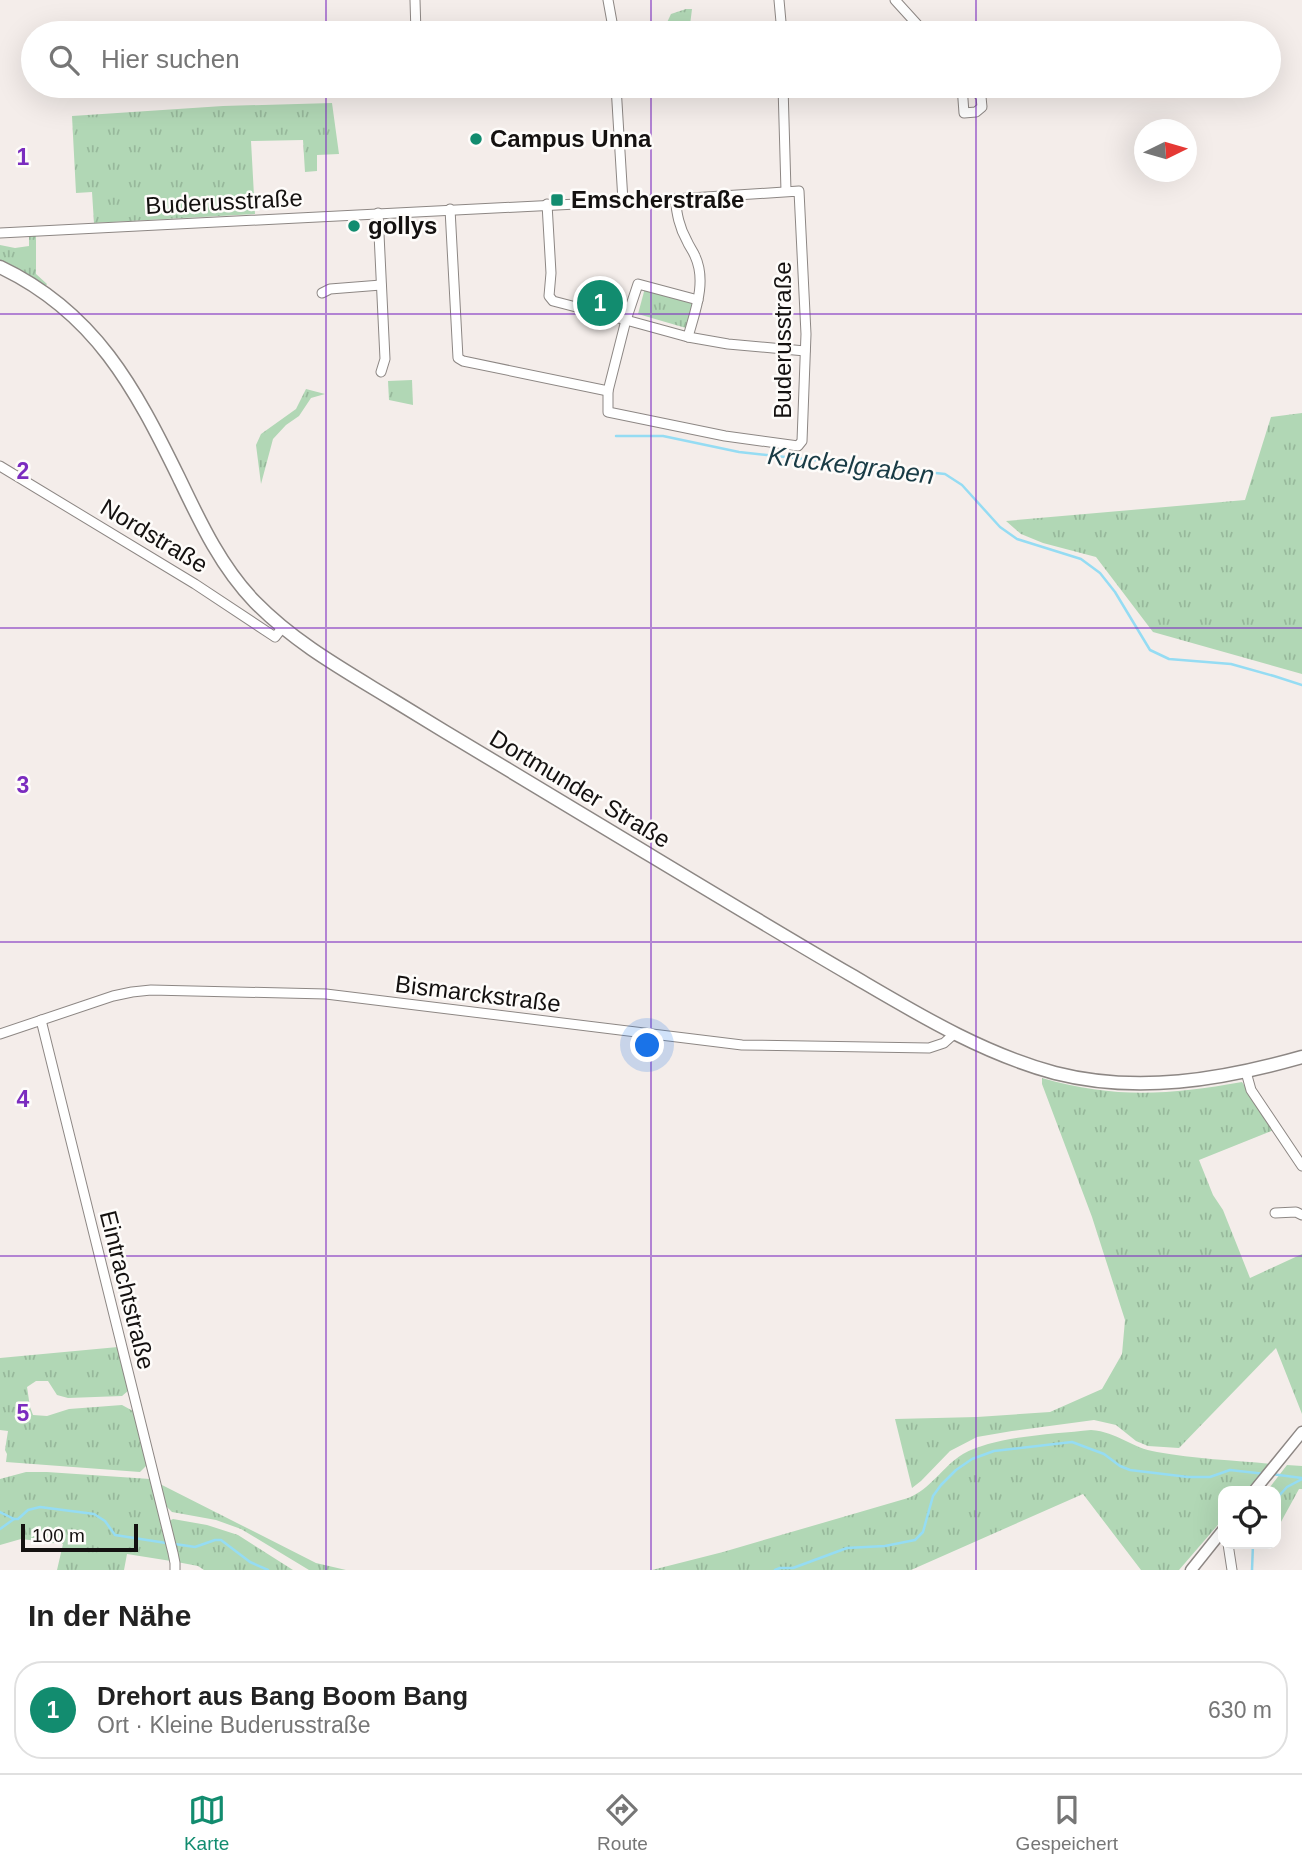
<!DOCTYPE html>
<html lang="de">
<meta charset="utf-8">
<style>
:root{--surface:#fff;--page:#f6f6f6;--text:#222;--muted:#767676;--line:#e0e0e0;--accent:#128c6f}
body{margin:0;font-family:Helvetica,sans-serif;background:var(--page);color:var(--text)}
.controls{position:absolute;right:21px;bottom:21px;display:grid;overflow:hidden;border-radius:14px;box-shadow:0 7px 28px #0002}
.controls button{width:63px;height:63px;display:grid;place-items:center;padding:0;border:0;border-bottom:2px solid var(--line);background:var(--surface);color:var(--text);font:35px sans-serif}
.compass{position:absolute;left:1134px;top:119px;width:63px;height:63px;border-radius:50%;background:var(--surface);box-shadow:0 7px 28px #0002;rotate:85deg}
.scale{position:absolute;left:21px;bottom:18px;width:117px;box-sizing:border-box;padding-left:7px;border:4px solid #141110;border-top:0;font-size:19px;line-height:24px;white-space:nowrap;color:#141110;-webkit-text-stroke:5px #fefcfa;paint-order:stroke}
.you{position:absolute;left:648px;top:1046px;width:24px;height:24px;margin:-18px;border:5px solid #fff;border-radius:50%;background:#1a73e8;box-shadow:0 0 0 10px #1a73e833}
.badge{display:grid;place-items:center;width:46px;height:46px;border-radius:50%;background:var(--accent);color:#fff;font-size:23px;font-weight:700}
.pin{position:absolute;translate:-50% -50%;border:4px solid #fff;box-shadow:0 2px 7px #0006}
.list{margin:0;padding:0;list-style:none}
h2{display:flex;justify-content:space-between;align-items:center;height:91px;margin:0;padding:0 28px;font-size:30px}
h2 small{font-size:23px;font-weight:400;color:var(--muted)}
.list li{display:grid;grid-template-columns:46px 1fr auto;gap:21px;align-items:center;box-sizing:border-box;height:98px;margin:0 14px 14px;padding:0 14px;border:2px solid var(--line);border-radius:28px}
.list b{display:block;font-size:26px;white-space:nowrap}
.list p{margin:0;font-size:23px;white-space:nowrap;color:var(--muted)}
.list em{font-size:23px;font-style:normal;color:var(--muted)}
.icon{flex:none;width:38px;height:38px;fill:none;stroke:currentColor;stroke-width:2;stroke-linecap:round;stroke-linejoin:round}
.map{position:relative;flex:none;width:1302px;height:1570px;overflow:hidden}
.search{position:absolute;background:var(--surface);box-shadow:0 7px 28px #0002;left:21px;right:21px;top:21px;height:77px;display:flex;align-items:center;gap:18px;box-sizing:border-box;padding:0 24px;border-radius:38px;color:var(--muted);font-size:26px}
.sheet{height:203px;background:var(--surface)}
nav{display:flex;justify-content:space-around;align-items:center;box-sizing:border-box;height:98px;border-top:2px solid var(--line);background:var(--surface);font-size:19px;color:var(--muted)}
nav a{display:grid;justify-items:center;gap:4px}
nav .on{color:var(--accent)}
.map>svg:first-child{display:block}
.grass{fill:url(#grass-tufts)}
.lines{fill:none;stroke-linecap:round;stroke-linejoin:round}
.stream{stroke:#95dcf3;stroke-width:2.5}
.minor-casing{stroke:#8d8784;stroke-width:11}
.tertiary-casing{stroke:#8d8784;stroke-width:13}
.secondary-casing{stroke:#8d8784;stroke-width:15}
.minor{stroke:#fff;stroke-width:9}
.tertiary{stroke:#fff;stroke-width:10}
.secondary{stroke:#fff;stroke-width:12}
.grid{fill:none;stroke:#7b2cbf;stroke-width:2;stroke-opacity:0.55}
.poi-dot{fill:#128c6f;stroke:#fefcfa;stroke-width:2.5}
.labels{text-anchor:middle;stroke-width:5;stroke-linejoin:round;paint-order:stroke}
.poi-label{font-size:24px;font-weight:bold;fill:#141110;stroke:#fefcfa;text-anchor:start}
.street-label{font-size:24px;fill:#141110;stroke:#fefcfa}
.water-label{font-size:26px;font-style:italic;fill:#193b45;stroke:#fefcfa}
.grid-label{font-size:23px;text-anchor:middle;font-weight:bold;fill:#7b2cbf;stroke:#fefcfa;stroke-width:5;stroke-linejoin:round;paint-order:stroke}
</style>
<div class="map">
<svg width="1302" height="1570" viewBox="0 0 1302 1570">
<defs>
<pattern id="grass-tufts" width="24" height="20" patternUnits="userSpaceOnUse" patternTransform="scale(1.75)"><rect width="24" height="20" fill="#b1d7b5"/><path d="M3 7l-1-3M5 7V3M7 7l1-3M15 17l-1-3M17 17v-4M19 17l1-3" fill="none" stroke="#97b89b"/></pattern>
</defs>
<rect width="100%" height="100%" fill="#f4edea"/>
<!-- grass -->
<g class="grass">
<path d="M686,9H692L689,33H662L671,14Z"/>
<path d="M332,103L339,154L317,155V171L305,172L303,140L251,141L255,214L94,223L92,192L76,193L72,116L223,106Z"/>
<path d="M36,235V274L47,284L45,287L0,261V245L15,248L29,246V236Z"/>
<path d="M645,288L693,302L686,328L638,314Z"/>
<path d="M412,380L413,405L389,400L388,381Z"/>
<path d="M306,389L325,394L311,398L299,416L286,425L273,439L261,484L256,445L261,434L296,409Z"/>
<path d="M1302,413V674L1153,632L1096,557L1043,543L1021,534L1006,521L1245,500L1271,417Z"/>
<path d="M1042,1078C1115,1099 1169,1095 1242,1082L1274,1130L1199,1160L1213,1195L1223,1210L1250,1278L1302,1254V1414L1276,1348L1179,1448L1148,1446L1136,1441L1116,1425L1094,1420L1012,1431L977,1437L950,1451L921,1481L912,1488L895,1419L977,1417L1050,1412L1102,1389L1122,1354L1125,1320L1092,1217L1042,1084Z"/>
<path d="M118,1347L129,1390L122,1396L68,1398L57,1395L48,1381H36L27,1387L30,1407L33,1415L47,1416L69,1409L122,1405L133,1411L148,1464L140,1472L6,1462L7,1454L5,1450L8,1431L0,1430V1358Z"/>
<path d="M1091,1430C1118,1432 1131,1448 1157,1452C1194,1459 1233,1460 1271,1464L1248,1491H1223V1519L1179,1570H1141L1083,1494L911,1570H652L723,1552L908,1498C931,1489 942,1467 963,1454C995,1436 1054,1434 1091,1430Z"/>
<path d="M1287,1465L1302,1466V1489H1299L1276,1531V1491H1267Z"/>
<path d="M26,1472H47L150,1479L171,1561L127,1554L124,1570H57L63,1544L21,1539L0,1545V1479Z"/>
<path d="M160,1484L316,1563L346,1570H309L241,1529L216,1520L172,1512L166,1506Z"/>
<path d="M173,1519L207,1525L238,1535L293,1570H204L198,1566L177,1562L169,1521Z"/>
</g>
<g class="lines">
<!-- stream -->
<g class="stream">
<path d="M616,436H663L739,452L945,474L962,485L1000,527L1017,539L1081,559L1100,573L1115,592L1150,650L1169,659L1231,664L1274,676L1302,685"/>
<path d="M1271,1474L1302,1478"/>
<path d="M1276,1499L1287,1487L1302,1479"/>
<path d="M0,1512L14,1519H18L28,1510L40,1507L94,1514L105,1521L115,1535L166,1543"/>
<path d="M0,1529L14,1519"/>
<path d="M175,1544L195,1547L215,1540H221L250,1562L268,1570"/>
<path d="M775,1570L780,1568H793L847,1548L885,1546L915,1540L923,1532L933,1496L941,1485L956,1470L972,1459L994,1451L1072,1442L1104,1454L1120,1466L1130,1470L1188,1477H1210L1230,1470L1265,1474"/>
<path d="M1252,1570L1253,1544"/>
</g>
<!-- minor casing -->
<g class="minor-casing">
<g id="minor">
<path d="M415,0L416,33"/>
<path d="M608,0L614,33"/>
<path d="M779,0L782,33"/>
<path d="M895,0L925,33"/>
<path d="M616,86L623,201"/>
<path d="M783,86L786,191"/>
<path d="M962,86L964,113L976,112L982,107L981,97L970,86"/>
<path d="M547,204L551,273L549,296L553,301L626,320L638,284L698,300"/>
<path d="M450,209L458,358L463,361L608,391"/>
<path d="M378,213L385,359L381,372"/>
<path d="M0,233L675,199L799,191L806,334L802,441L798,446L725,436L608,412V391L626,320L688,337C695,311 707,282 695,256C693,251 689,246 687,241C679,227 677,214 675,199"/>
<path d="M322,293L330,289L381,285"/>
<path d="M688,337L728,344L805,351"/>
<path d="M0,466L195,584L275,637L282,628"/>
<path d="M41,1020L173,1553L175,1563V1570"/>
<path d="M0,1034L113,996L132,992L151,990L326,994L742,1045L929,1048L944,1043L954,1034"/>
<path d="M1246,1072L1251,1090L1302,1166"/>
<path d="M1275,1213L1296,1212L1302,1215"/>
<path d="M1228,1544L1232,1570"/>
</g>
</g>
<!-- tertiary casing -->
<g class="tertiary-casing">
<g id="tertiary">
<path d="M1254,1491L1302,1432"/>
<path d="M1191,1570L1223,1530"/>
</g>
</g>
<!-- secondary casing -->
<g class="secondary-casing">
<path id="secondary" d="M0,267C95,312 135,388 179,478C200,522 221,567 255,602C295,643 344,670 393,700C455,738 517,775 580,813C670,867 760,922 851,975C916,1013 981,1053 1055,1073C1137,1094 1221,1080 1302,1057"/>
</g>
<!-- minor -->
<use href="#minor" class="minor"/>
<!-- tertiary -->
<use href="#tertiary" class="tertiary"/>
<!-- secondary -->
<use href="#secondary" class="secondary"/>
</g>
<!-- grid -->
<path class="grid" d="M326,0V33M651,0V33M976,0V33M326,86V1570M651,86V1570M976,86V1570M0,314H1302M0,628H1302M0,942H1302M0,1256H1302"/>
<!-- markers -->
<g class="poi-dot">
<circle cx="476" cy="139" r="7"/>
<rect x="550" y="193" width="14" height="14" rx="3.5"/>
<circle cx="354" cy="226" r="7"/>
</g>
<g class="labels">
<!-- poi labels -->
<g class="poi-label">
<text x="490" y="147">Campus Unna</text>
<text x="571" y="208">Emscherstraße</text>
<text x="368" y="234">gollys</text>
</g>
<!-- street labels -->
<g class="street-label">
<text transform="translate(224 202) rotate(-3)" y="8">Buderusstraße</text>
<text transform="translate(783 340) rotate(-90)" y="8">Buderusstraße</text>
<text transform="translate(154 536) rotate(31)" y="8">Nordstraße</text>
<text transform="translate(580 789) rotate(31)" y="8">Dortmunder Straße</text>
<text transform="translate(478 994) rotate(7)" y="8">Bismarckstraße</text>
<text transform="translate(127 1290) rotate(76)" y="8">Eintrachtstraße</text>
</g>
<!-- water labels -->
<g class="water-label">
<text transform="translate(851 465) rotate(7)" y="9">Kruckelgraben</text>
</g>
</g>
<g class="grid-label">
<text x="23" y="165">1</text>
<text x="23" y="479">2</text>
<text x="23" y="793">3</text>
<text x="23" y="1107">4</text>
<text x="23" y="1421">5</text>
</g>
</svg>
<div class="controls">
<button><svg class="icon" aria-label="locate" viewBox="0 0 24 24"><circle cx="12" cy="12" r="6"/><path d="M12 2v4M12 18v4M2 12h4M18 12h4"/></svg></button>
</div>
<svg class="compass" viewBox="-18 -18 36 36"><path d="M0-13l5 13h-10z" fill="#e53935"/><path d="M0 13l5-13h-10z" fill="#767676"/></svg>
<div class="scale">100 m</div>
<div class="you"></div>
<div class="pin badge" style="left:600px;top:303px">1</div>
<div class="search"><svg class="icon" aria-label="search" viewBox="0 0 24 24"><circle cx="10" cy="10" r="6"/><path d="M15 15l6 6"/></svg>Hier suchen</div>
</div>
<section class="sheet">
<h2>In der Nähe<small></small></h2>
<ul class="list">
<li><span class="badge">1</span><div><b>Drehort aus Bang Boom Bang</b><p>Ort · Kleine Buderusstraße</p></div><em>630 m</em></li>
</ul>
</section>
<nav>
<a class="on"><svg class="icon" aria-label="map" viewBox="0 0 24 24"><path d="M3 6l6-2 6 2 6-2v14l-6 2-6-2-6 2zM9 4v14M15 6v14"/></svg>Karte</a>
<a><svg class="icon" aria-label="directions" viewBox="0 0 24 24"><path d="M12 3l9 9-9 9-9-9zM9 14v-3h6M13 9l2 2-2 2"/></svg>Route</a>
<a><svg class="icon" aria-label="saved" viewBox="0 0 24 24"><path d="M7 4h10v16l-5-4-5 4z"/></svg>Gespeichert</a>
</nav>
